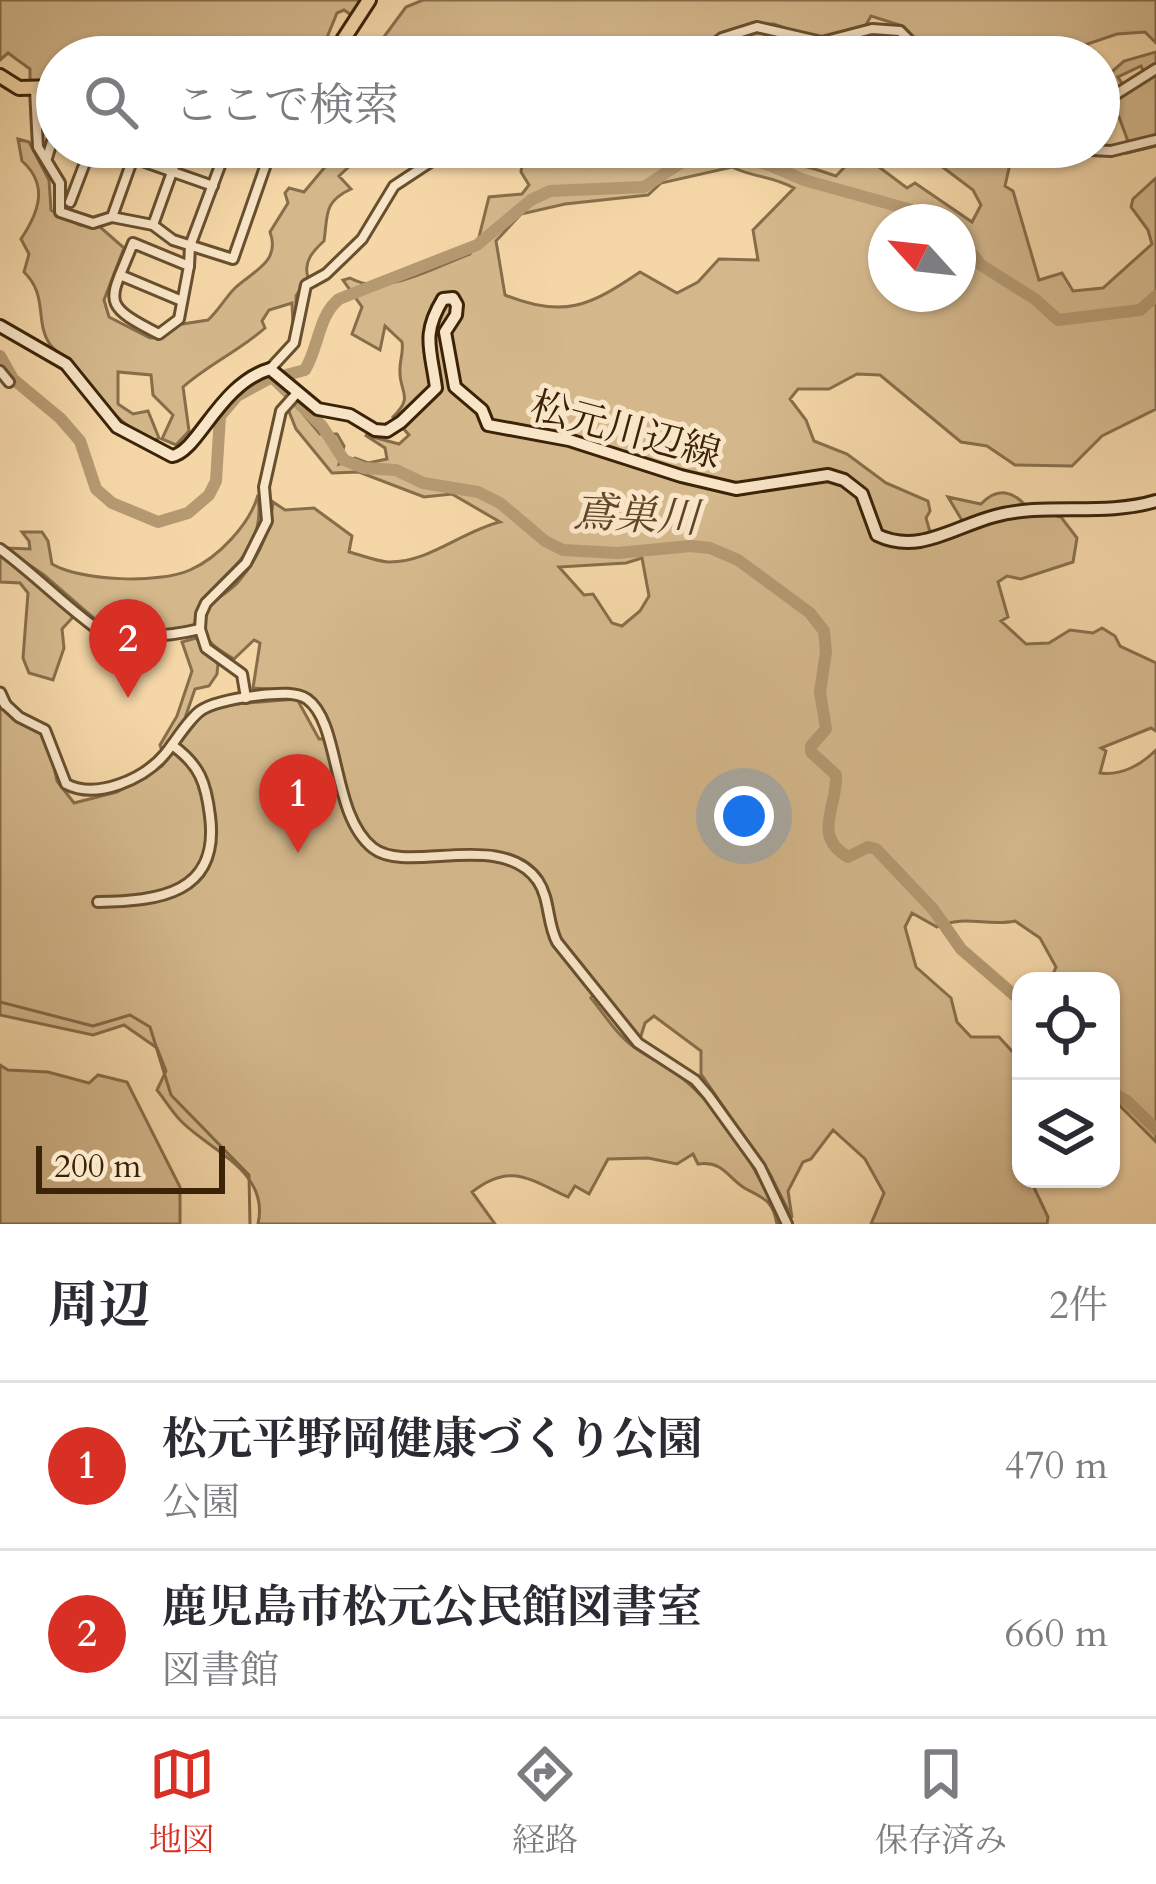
<!DOCTYPE html>
<html lang="ja">
<meta charset="utf-8">
<style>
:root{--surface:#fff;--page:#f7f7f7;--text:#2b2b33;--muted:#7c7c81;--line:#e1e1e2;--accent:#d93025}
body{margin:0;font-family:Cardo,"Noto Serif JP",serif;background:var(--page);color:var(--text)}
.controls{position:absolute;right:36px;bottom:36px;display:grid;overflow:hidden;border-radius:24px;box-shadow:0 3px 9px #0004}
.controls button{width:108px;height:108px;display:grid;place-items:center;padding:0;border:0;border-bottom:3px solid var(--line);background:var(--surface);color:var(--text);font:60px sans-serif}
.compass{position:absolute;left:868px;top:204px;width:108px;height:108px;border-radius:50%;background:var(--surface);box-shadow:0 3px 9px #0004;rotate:297deg}
.scale{position:absolute;left:36px;bottom:30px;width:189px;box-sizing:border-box;padding-left:12px;border:6px solid #3a2307;border-top:0;font-size:33px;line-height:42px;white-space:nowrap;color:#3a2307;-webkit-text-stroke:9px #f8e4c6;paint-order:stroke}
.you{position:absolute;left:744px;top:816px;width:42px;height:42px;margin:-30px;border:9px solid #fff;border-radius:50%;background:#1a73e8;box-shadow:0 0 0 18px #1a73e833}
.badge{display:grid;place-items:center;width:78px;height:78px;border-radius:50%;background:var(--accent);color:#fff;font-size:39px;font-weight:700}
.pin{position:absolute;translate:-50% -99px;filter:drop-shadow(0 3px 6px #0008)}
.pin::after{content:'';position:absolute;top:63px;width:42px;height:36px;background:inherit;clip-path:polygon(0 0,100% 0,50% 100%)}
.list{margin:0;padding:0;list-style:none}
h2{display:flex;justify-content:space-between;align-items:center;height:156px;margin:0;padding:0 48px;font-size:51px}
h2 small{font-size:39px;font-weight:400;color:var(--muted)}
.list li{display:grid;grid-template-columns:78px 1fr auto;gap:36px;align-items:center;box-sizing:border-box;height:168px;padding:0 48px;border-top:3px solid var(--line)}
.list b{display:block;font-size:45px;white-space:nowrap}
.list p{margin:0;font-size:39px;white-space:nowrap;color:var(--muted)}
.list em{font-size:39px;font-style:normal;color:var(--muted)}
.icon{flex:none;width:66px;height:66px;fill:none;stroke:currentColor;stroke-width:2;stroke-linecap:round;stroke-linejoin:round}
.map{position:relative;flex:none;width:1156px;height:1224px;overflow:hidden}
.search{position:absolute;background:var(--surface);box-shadow:0 3px 9px #0004;left:36px;right:36px;top:36px;height:132px;display:flex;align-items:center;gap:30px;box-sizing:border-box;padding:0 42px;border-radius:66px;color:var(--muted);font-size:45px}
.sheet{height:492px;background:var(--surface)}
nav{display:flex;justify-content:space-around;align-items:center;box-sizing:border-box;height:168px;border-top:3px solid var(--line);background:var(--surface);font-size:33px;color:var(--muted)}
nav a{display:grid;justify-items:center;gap:6px}
nav .on{color:var(--accent)}
.map>svg:first-child{display:block}
.green{fill:#d4b88c;stroke:#876e4a;stroke-width:3;fill-rule:evenodd}
.lines{fill:none;stroke-linecap:round;stroke-linejoin:round}
.stream{stroke:#846a47;stroke-width:3}
.river{stroke:#b59971;stroke-width:12}
.minor-casing{stroke:#68502f;stroke-width:14}
.tertiary-casing{stroke:#68502f;stroke-width:15}
.secondary-casing{stroke:#3a2307;stroke-width:16}
.primary-casing{stroke:#3a2307;stroke-width:18}
.minor{stroke:#f8e4c6;stroke-width:8}
.tertiary{stroke:#f8e4c6;stroke-width:9}
.secondary{stroke:#f8e4c6;stroke-width:10}
.primary{stroke:#f4d6a7;stroke-width:12}
.labels{text-anchor:middle;stroke-width:10;stroke-linejoin:round;paint-order:stroke}
.street-label{font-size:39px;fill:#3a2307;stroke:#f8e4c6}
.water-label{font-size:42px;font-style:italic;fill:#5f4627;stroke:#f8e4c6}
</style>
<div class="map">
<svg width="1156" height="1224" viewBox="0 0 1156 1224">
<rect width="100%" height="100%" fill="#f4d6a7"/>
<filter id="stains"><feTurbulence type="fractalNoise" baseFrequency=".00167" numOctaves="4"/><feColorMatrix values="0 0 0 0 .2 0 0 0 0 .09 0 0 0 0 .02 0 0 0 .5 -.17"/></filter>
<radialGradient id="worn" r=".72"><stop offset=".6" stop-color="#630" stop-opacity="0"/><stop offset="1" stop-color="#630" stop-opacity=".3"/></radialGradient>
<!-- green -->
<g class="green">
<path d="M0,0H365L354,17L344,10L337,13L319,57H57V84H30V69L8,53L0,60Z"/>
<path d="M423,0H1156V43L1145,32L1117,34L1070,50L1066,41L1025,57H932L903,26L871,16L866,25L815,39L774,24H754L699,49L686,51L682,57H369L406,7Z"/>
<path d="M752,32L782,37L771,44V51L777,57H711L708,51Z"/>
<path d="M872,39L902,48L903,57H831L840,47Z"/>
<path d="M1156,52V64L1144,72L1141,66L1118,77L1123,85L1099,102V83L1124,61Z"/>
<path d="M1156,72V146L1127,153L1129,144L1119,117L1099,124V109Z"/>
<path d="M18,139L29,142L49,180L51,210L80,225L99,226L124,248L104,300L109,317L150,338H157L170,326L208,320C219,310 225,298 235,288C253,271 281,262 270,232L288,203L285,193L289,188L304,192L335,155L333,147H345L349,160L366,161L353,163L339,176L351,189C323,202 328,215 324,241C313,251 303,262 308,277L296,296V321L293,325L292,303L269,310L262,321L265,328C239,351 209,364 183,387L189,431L176,445L162,439L173,415L153,395L151,375L118,372V404L133,414L148,411L159,438L153,441C112,421 99,395 70,363C64,356 53,350 49,343C35,321 48,295 24,272L29,254L21,239C39,212 49,185 22,161Z"/>
<path d="M644,147C711,147 773,154 836,176L859,152L907,188L915,183L972,222L981,205L973,190L916,147H1002L1012,155L1005,186L1013,191L1039,280L1062,273L1073,291L1103,288L1152,244L1148,230L1131,207L1133,199L1156,178V409L1102,436L1072,466L1015,465L987,446L961,442L880,375L857,374L829,389H798L790,399L806,420L814,441L847,454L886,483L928,501L930,511L926,518L930,532L963,522L948,497L981,504C997,487 1014,490 1028,509L1061,517L1077,538L1073,562L1021,579L1007,576L998,582L1008,617L1001,621L1026,644L1049,643L1070,630L1093,633L1102,628L1115,636L1120,646L1156,663V731L1151,728L1101,748L1106,751L1100,773C1121,776 1141,765 1156,750V1142L1111,1097V981H1050L1056,967L1040,938L1015,921C987,927 965,914 937,927L912,913L905,927L916,967L951,998L957,1022L971,1037H999L1021,1061V1179H1030L1048,1217L1047,1224H871L884,1193L865,1159L833,1130L811,1159L803,1162L788,1191L792,1218L770,1174L701,1074V1051L654,1016L645,1023L640,1039L601,989L591,998C604,1014 617,1035 634,1047C652,1060 673,1069 689,1084C730,1121 759,1174 782,1224H777C773,1202 766,1199 748,1190C729,1181 725,1160 698,1164L693,1154L677,1164L648,1158L608,1159L589,1194L575,1186L568,1197C529,1179 510,1162 472,1192L495,1224H258C270,1171 210,1151 181,1121C172,1112 165,1100 157,1090L166,1071L157,1048L124,1025L93,1035L0,1015V702L16,721L32,725L48,740L57,781L74,803L117,792L162,766L204,712L236,704L297,699L319,739H334C313,690 304,692 253,688L260,643L254,640L234,659C216,649 190,633 209,607C217,597 231,591 239,581C258,559 270,531 273,502L285,510L314,508L352,536L349,552C361,555 376,561 388,562C429,563 462,531 500,522L452,494L424,497L359,472L332,473L296,429L288,409L295,404L320,434H337L344,446L339,464L355,458L368,463L387,459L385,448L365,435L399,444L409,435L393,417C414,396 400,394 400,372C399,361 404,353 402,342L385,326L380,350L352,334L362,307L343,280L350,278C384,298 436,266 470,254L479,237L489,197L522,194L529,185L521,172L523,158C542,162 554,156 572,155C606,154 615,182 644,147ZM732,167C754,178 770,175 794,188L753,230L758,260L719,259L698,282L677,293L640,272C590,306 563,319 505,295L496,241L521,214L565,204L648,195L661,183ZM886,222H958V294H886ZM642,558L649,596L640,611L622,626L612,623L593,594L584,595L559,567L626,563Z"/>
<path d="M258,495C268,568 203,573 194,626L173,630L104,627L44,575L5,548L30,549L29,541L22,532H42L48,541L52,564C81,581 159,584 190,570C218,558 250,524 258,495Z"/>
<path d="M0,554L34,578L73,617L62,629L64,648L53,680L29,673L23,658L28,593L20,583L0,582Z"/>
<path d="M196,638L218,664L217,674L209,686L195,689L185,718L162,751L160,745L177,716L192,671L182,642Z"/>
<path d="M0,1065L8,1070L48,1072L89,1083L98,1075L127,1082L180,1187V1224H0Z"/>
</g>
<g class="lines">
<!-- stream -->
<path class="stream" d="M0,1002L93,1026L130,1015L150,1027L171,1095L249,1175L250,1224"/>
<!-- river -->
<g class="river">
<path d="M958,236L981,265L1035,299L1058,320L1140,310L1156,296"/>
<path d="M0,356L13,379L60,418L80,441L96,489L112,503L158,522L188,513L209,495L216,481L220,416L237,396L272,377L322,426L344,460L364,468L396,470L423,483L478,492L500,503L545,541L563,550L618,553L690,546L710,548L738,560L810,613L824,631L826,652L820,692L826,729L811,746V752L836,775C838,806 811,836 848,857L868,847L876,849L933,909L961,949L1021,1001"/>
<path d="M286,375L305,370C319,347 318,316 339,299L477,245L531,200L550,191L644,187L696,153H725L769,165L804,180L908,209L935,222"/>
<path d="M1111,1092L1127,1101L1156,1129"/>
</g>
<!-- minor casing -->
<g class="minor-casing">
<g id="minor">
<path d="M697,57L722,38L757,27L822,42L872,29L900,31L926,57"/>
<path d="M35,89L38,147L60,183V212L93,223L112,217L153,225L173,240L233,259L272,147"/>
<path d="M1099,105L1156,69"/>
<path d="M102,147L213,186"/>
<path d="M490,147L541,157L574,150L620,159L637,147"/>
<path d="M1034,147L1111,151L1156,140"/>
<path d="M47,158L57,125"/>
<path d="M70,202L91,147"/>
<path d="M112,217L137,147"/>
<path d="M153,225L181,147"/>
<path d="M133,243L189,266L179,319L159,334C98,303 110,302 133,243Z"/>
<path d="M189,266L190,246L227,147"/>
<path d="M120,275L182,301"/>
<path d="M270,369L294,343L306,285L326,274L362,239L394,186L432,161L440,147"/>
<path d="M0,371L9,382"/>
<path d="M0,549C33,573 63,604 96,628C118,643 175,635 200,629"/>
<path d="M246,698L242,674L206,648L200,629L201,614L206,603L246,563L267,521L264,487L281,411L297,393"/>
<path d="M5,704L19,717L45,730L66,784C97,800 144,779 165,754C176,741 186,722 200,711C214,701 244,697 262,695C275,694 295,691 307,699C341,723 331,815 373,848C407,875 502,829 538,881C550,899 547,923 557,942L638,1043L695,1080L708,1095L760,1167L787,1224"/>
<path d="M98,902C159,901 220,894 210,816C206,783 200,765 172,745"/>
</g>
</g>
<!-- tertiary casing -->
<g class="tertiary-casing">
<path id="tertiary" d="M0,693L5,704"/>
</g>
<!-- secondary casing -->
<g class="secondary-casing">
<path id="secondary" d="M0,326L66,364L117,427L172,456C198,452 219,384 270,369L318,409L350,415L375,430L387,431L401,422L436,388C431,349 421,335 443,299L453,298L457,305L456,315L445,332L455,387L482,410L488,425L569,440L681,476L736,489L828,475L844,480L862,494L877,535C919,555 953,527 995,516C1046,502 1103,517 1156,501"/>
</g>
<!-- primary casing -->
<g class="primary-casing">
<g id="primary">
<path d="M332,57L369,0"/>
<path d="M0,76L19,88L57,87"/>
</g>
</g>
<!-- minor -->
<use href="#minor" class="minor"/>
<!-- tertiary -->
<use href="#tertiary" class="tertiary"/>
<!-- secondary -->
<use href="#secondary" class="secondary"/>
<!-- primary -->
<use href="#primary" class="primary"/>
</g>
<g class="labels">
<!-- street labels -->
<g class="street-label">
<text transform="translate(626 429) rotate(15)" y="14">松元川辺線</text>
</g>
<!-- water labels -->
<g class="water-label">
<text transform="translate(636 514) rotate(3)" y="15">鳶巣川</text>
</g>
</g>
<rect width="100%" height="100%" filter="url(#stains)"/>
<rect width="100%" height="100%" fill="url(#worn)"/>
</svg>
<div class="controls">
<button><svg class="icon" aria-label="locate" viewBox="0 0 24 24"><circle cx="12" cy="12" r="6"/><path d="M12 2v4M12 18v4M2 12h4M18 12h4"/></svg></button>
<button><svg class="icon" aria-label="layers" viewBox="0 0 24 24"><path d="M12 4l9 5-9 5-9-5zM3 14l9 5 9-5"/></svg></button>
</div>
<svg class="compass" viewBox="-18 -18 36 36"><path d="M0-13l5 13h-10z" fill="#e53935"/><path d="M0 13l5-13h-10z" fill="#7c7c81"/></svg>
<div class="scale">200 m</div>
<div class="you"></div>
<div class="pin badge" style="left:298px;top:853px">1</div>
<div class="pin badge" style="left:128px;top:698px">2</div>
<div class="search"><svg class="icon" aria-label="search" viewBox="0 0 24 24"><circle cx="10" cy="10" r="6"/><path d="M15 15l6 6"/></svg>ここで検索</div>
</div>
<section class="sheet">
<h2>周辺<small>2件</small></h2>
<ul class="list">
<li><span class="badge">1</span><div><b>松元平野岡健康づくり公園</b><p>公園</p></div><em>470 m</em></li>
<li><span class="badge">2</span><div><b>鹿児島市松元公民館図書室</b><p>図書館</p></div><em>660 m</em></li>
</ul>
</section>
<nav>
<a class="on"><svg class="icon" aria-label="map" viewBox="0 0 24 24"><path d="M3 6l6-2 6 2 6-2v14l-6 2-6-2-6 2zM9 4v14M15 6v14"/></svg>地図</a>
<a><svg class="icon" aria-label="directions" viewBox="0 0 24 24"><path d="M12 3l9 9-9 9-9-9zM9 14v-3h6M13 9l2 2-2 2"/></svg>経路</a>
<a><svg class="icon" aria-label="saved" viewBox="0 0 24 24"><path d="M7 4h10v16l-5-4-5 4z"/></svg>保存済み</a>
</nav>
